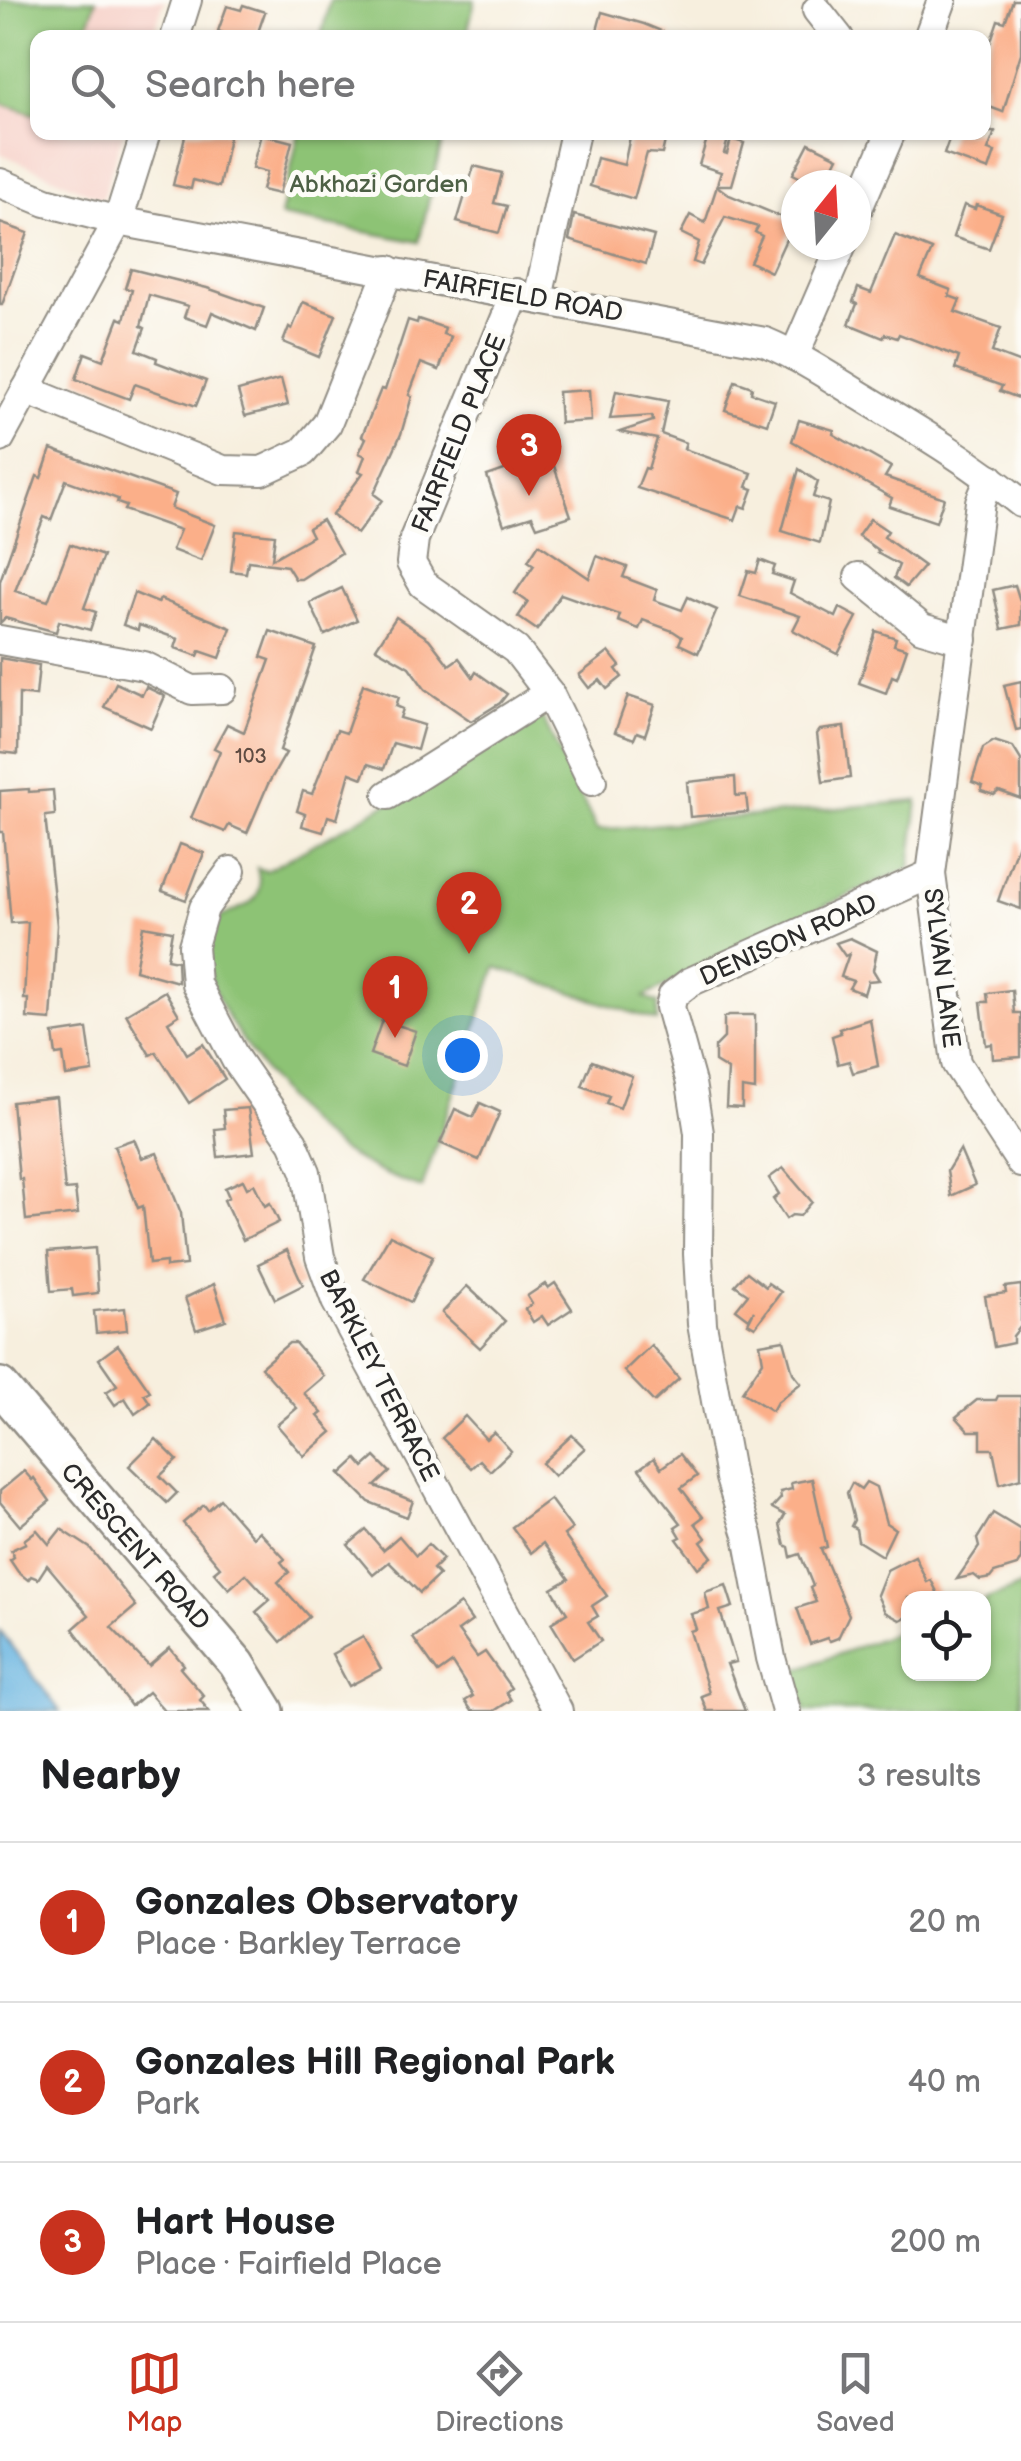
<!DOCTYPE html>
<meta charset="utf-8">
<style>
:root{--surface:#fff;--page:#f2f2f2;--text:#202124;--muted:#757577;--line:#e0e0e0;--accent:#c8321e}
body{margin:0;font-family:"Balsamiq Sans",sans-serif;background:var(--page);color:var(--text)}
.controls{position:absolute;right:30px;bottom:30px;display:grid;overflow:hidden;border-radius:20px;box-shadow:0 2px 8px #0004}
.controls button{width:90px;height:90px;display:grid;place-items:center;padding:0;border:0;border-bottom:2px solid var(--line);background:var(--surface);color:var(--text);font:50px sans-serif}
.compass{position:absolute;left:781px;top:170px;width:90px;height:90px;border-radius:50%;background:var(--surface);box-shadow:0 2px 8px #0004;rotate:18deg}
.you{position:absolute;left:462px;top:1055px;width:35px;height:35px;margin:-25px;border:8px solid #fff;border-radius:50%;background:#1a73e8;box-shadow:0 0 0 15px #1a73e833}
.badge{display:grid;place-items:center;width:65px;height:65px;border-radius:50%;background:var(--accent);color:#fff;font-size:32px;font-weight:700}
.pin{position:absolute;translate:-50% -82px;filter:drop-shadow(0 2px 5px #0008)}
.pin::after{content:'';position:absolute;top:52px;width:35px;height:30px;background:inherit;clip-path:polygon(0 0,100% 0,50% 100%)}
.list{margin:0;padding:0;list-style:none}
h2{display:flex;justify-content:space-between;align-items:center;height:130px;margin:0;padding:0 40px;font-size:42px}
h2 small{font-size:32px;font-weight:400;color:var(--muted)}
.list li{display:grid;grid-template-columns:65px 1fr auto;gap:30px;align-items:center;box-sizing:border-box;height:160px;padding:0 40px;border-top:2px solid var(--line)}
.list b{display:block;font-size:38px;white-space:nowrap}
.list p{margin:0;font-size:32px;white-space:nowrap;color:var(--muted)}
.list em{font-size:32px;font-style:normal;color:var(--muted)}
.icon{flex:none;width:55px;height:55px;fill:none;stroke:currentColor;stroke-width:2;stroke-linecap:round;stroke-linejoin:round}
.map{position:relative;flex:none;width:1021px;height:1711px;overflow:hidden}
.search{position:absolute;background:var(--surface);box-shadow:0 2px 8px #0004;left:30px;right:30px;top:30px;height:110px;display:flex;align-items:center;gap:25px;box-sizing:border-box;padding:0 35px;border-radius:20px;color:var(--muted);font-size:38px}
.sheet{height:610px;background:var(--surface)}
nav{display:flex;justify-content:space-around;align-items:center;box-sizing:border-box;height:140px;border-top:2px solid var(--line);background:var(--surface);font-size:28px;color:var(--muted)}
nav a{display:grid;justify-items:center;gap:5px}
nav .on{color:var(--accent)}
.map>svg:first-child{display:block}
.built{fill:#f7d1c9}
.green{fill:#8dc375;stroke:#5c7750;stroke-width:2.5}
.water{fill:#67b4e0;stroke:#497086;stroke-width:2.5}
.building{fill:#fbaf89}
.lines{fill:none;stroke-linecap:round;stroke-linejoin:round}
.minor-casing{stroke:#918d84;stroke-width:32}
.major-casing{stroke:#918d84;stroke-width:40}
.minor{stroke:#fff;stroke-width:28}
.major{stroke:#fff;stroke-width:35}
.labels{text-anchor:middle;stroke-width:10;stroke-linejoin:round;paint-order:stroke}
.number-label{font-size:20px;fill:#5f4c42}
.park-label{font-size:25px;fill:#4d6045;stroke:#fdfcf7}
.street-label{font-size:25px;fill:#2b2b2b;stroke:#fdfcf7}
</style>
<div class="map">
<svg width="1021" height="1711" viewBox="0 0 1021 1711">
<rect width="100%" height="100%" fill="#fdfcf7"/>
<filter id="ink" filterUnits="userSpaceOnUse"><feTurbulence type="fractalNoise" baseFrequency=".01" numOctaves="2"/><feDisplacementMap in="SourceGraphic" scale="20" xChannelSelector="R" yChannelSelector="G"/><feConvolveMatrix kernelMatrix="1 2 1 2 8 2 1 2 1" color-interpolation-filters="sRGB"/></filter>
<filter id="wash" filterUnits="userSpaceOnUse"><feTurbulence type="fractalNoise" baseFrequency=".0048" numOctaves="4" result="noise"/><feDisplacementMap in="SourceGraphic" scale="40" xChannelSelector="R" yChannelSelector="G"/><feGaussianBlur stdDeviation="2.25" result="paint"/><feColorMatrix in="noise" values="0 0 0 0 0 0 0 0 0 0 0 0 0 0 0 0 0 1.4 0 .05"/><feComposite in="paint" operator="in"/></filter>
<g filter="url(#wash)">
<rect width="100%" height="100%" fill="#f7efde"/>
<!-- built -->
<path class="built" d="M0,0H164L153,37L38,38V132L123,133L102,199L0,153Z"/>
<!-- green -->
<g class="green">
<path d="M0,0H96L84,37L38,38L37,115L0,103Z"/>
<path d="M330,0H475L466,37H321Z"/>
<path d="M299,133H444L419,242L280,216Z"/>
<path d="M542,717L597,830L918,801L910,868L809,913L644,997L658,1003L657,1021L496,967L422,1188C385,1176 350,1160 320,1134C288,1108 224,1022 212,983C205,962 206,934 221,917C246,904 267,904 257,868L266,871Z"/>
<path d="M1021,1586V1711H806L791,1672L908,1628V1674H984V1600Z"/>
</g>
<!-- water -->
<path class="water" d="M0,1631L60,1711H0Z"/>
<g id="blocks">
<!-- building -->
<g class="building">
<path d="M1013,0H1021V53L1003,112L984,105V61L998,20L1005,22Z"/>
<path d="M243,5L265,12L256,38H235L218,31L227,6L241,10Z"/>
<path d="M602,12L644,24L671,35V38H595Z"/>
<path d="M186,132H230L219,187L193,180L191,189L173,185Z"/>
<path d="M631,132H667L662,154L647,153L634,199L590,186L597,158L624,165Z"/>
<path d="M709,132H730L724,153L727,154L731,139L744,143L732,185H717L721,172L699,165Z"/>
<path d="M952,132H995L988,150L995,152L989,170L944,154Z"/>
<path d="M261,134L292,142L279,194L262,190L267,172L252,168Z"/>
<path d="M809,143L838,157L824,185H800L803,179L793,174Z"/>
<path d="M474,166L502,173L494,203L507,206L499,233L457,222Z"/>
<path d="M717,186L729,195L794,222L771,272L750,262L762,236L755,232L758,227L725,217L701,265L693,262L699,242L681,233L690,215L705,223Z"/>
<path d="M964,205L975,209L976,205L1002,214L989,249L953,237Z"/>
<path d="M574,215L654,236L646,264L569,240Z"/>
<path d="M0,223L28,233L2,305H0Z"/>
<path d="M895,235L932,250L920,278L951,290L949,296L960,300L955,312L1001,328L992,352L1021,363V399L1000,391L1002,386L955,369L959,357L899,334L897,338L885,334L883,338L849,324L857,304L853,302L858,288L871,293Z"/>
<path d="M131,269L207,288L264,308L256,331L212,312L207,325L184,317L188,306L149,295L141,326L145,328L137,350L157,358L156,362L206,381L196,406L135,384L129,399L76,379L85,353L103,360L119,318L124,320L132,290L125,288Z"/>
<path d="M303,302L336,315L319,357L283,342L289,327L292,329Z"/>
<path d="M418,319L445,328L443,334L451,337L439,370L421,363L409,395L412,396L401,434L374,494L382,500L357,534L332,515L363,473L359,471L365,456L359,453L366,438L362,436L381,389L385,390L408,320L417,323Z"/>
<path d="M281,379L288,405L245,416L238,391Z"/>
<path d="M735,381L752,387L751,393L775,401L767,424L725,410Z"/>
<path d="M589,390L591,421L560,423L558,392Z"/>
<path d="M616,391L668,401L661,434L686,443L684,449L752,473L747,487L753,489L746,508L740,506L735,520L637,488L645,468L648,469L657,439L620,432L653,421L652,416L610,419Z"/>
<path d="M799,420L834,430L833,434L891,467L885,477L944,498L936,522L889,506L892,498L792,441Z"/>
<path d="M51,449L176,494L171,508L215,525L201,561L172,550L180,530L124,510L126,506L117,503L118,499L66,480L51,520L44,517L15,591L48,601L70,544L103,556L84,608L96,612L90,630L59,621L56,632L5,618L0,623V581L37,476L41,478Z"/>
<path d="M550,454L571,516L537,527L532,516L504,525L487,476L516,466L515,462Z"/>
<path d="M799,469L818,482L813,497L829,502L820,543L782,531Z"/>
<path d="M870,519L888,531L884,537L924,566L906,587L894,578L899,565L877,553L879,551L858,536Z"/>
<path d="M322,520L341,553L301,579H295L287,566L248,561L246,573L231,571L236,531L275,535L272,559L312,536L308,528Z"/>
<path d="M539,544L589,578L597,556L627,567L623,577L657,590L654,600L682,610L688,597L717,610L698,653L679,644L682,637L673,631L643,620L639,629L618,621L620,615L561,594L537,630L518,617L528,602L515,593L534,565L528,561Z"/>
<path d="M760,560L775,566L772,574L794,581L790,593L836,617L840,608L857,617L838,654L793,630L800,616L740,596L748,571L756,573Z"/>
<path d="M1015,585L1021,604V625L1002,629L993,590Z"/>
<path d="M342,588L357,620L325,635L310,603Z"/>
<path d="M134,593L158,603L160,599L231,628L220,658L200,651L198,656L175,648L178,639L139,625L138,630L123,625Z"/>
<path d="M396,617L429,639L449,665L459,658L473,677L476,672L507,694L500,703L471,721L425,689L409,667L376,648Z"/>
<path d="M270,631L316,647L280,750L286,753L268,784L247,833L229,825L225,832L191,818L220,751L214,748L227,724L244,732L270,660L261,657Z"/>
<path d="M876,631L896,638L894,645L907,649L897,678L892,676L886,693L859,683Z"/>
<path d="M609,652L620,666L616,669L622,677L607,689L600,680L589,688L579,675Z"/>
<path d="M0,658L39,665L36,696L19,694L18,754L0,752Z"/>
<path d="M1021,681V729L1016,730L1004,685Z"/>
<path d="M116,683L142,695L146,687L165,696L151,728L104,707Z"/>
<path d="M363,684L399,697L396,706L403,709L400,718L424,725L417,750L393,743L384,769L368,764L363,778L350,773L337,819L328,816L323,832L302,826L305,814L297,811L303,791L312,794L337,730L346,733Z"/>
<path d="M628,696L655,705L645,735L637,732L634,739L615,732Z"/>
<path d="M844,727L850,778L823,782L817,734L820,730Z"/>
<path d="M994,741L1013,747L1021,760V799L999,791L994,795L981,791L983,786L972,782L983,748Z"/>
<path d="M735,777L736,796L746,795L748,812L690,817L687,782Z"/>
<path d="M29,789V792L53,790L55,815L45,816L57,925L51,1020L27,1018L28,999H24L28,922L11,923L3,832H0V791Z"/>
<path d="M1019,841L1021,842V909L998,901Z"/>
<path d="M180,844L204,853L186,900L162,891Z"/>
<path d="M143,926L172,931L167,959L177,961L178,982L135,970Z"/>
<path d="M850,938L877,951L873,970L879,980L868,981L864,994L849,988L853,981L841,977L849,954L845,956L836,943Z"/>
<path d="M1012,990L1014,1013H1021V1057L993,1059L992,1044L986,1045L981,1002H988L987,993Z"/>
<path d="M165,991L179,1015L168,1022L187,1054L203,1044L225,1079L189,1103L156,1052L150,1055L126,1014Z"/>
<path d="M729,1015H755V1090L742,1088V1108L726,1107L728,1070L715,1062V1047L724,1038V1018Z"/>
<path d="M870,1019L878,1066L853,1073L849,1061L838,1064L832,1036L841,1033L839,1029Z"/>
<path d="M382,1020L416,1031L404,1066L370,1054Z"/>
<path d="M87,1029L93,1072L66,1076L63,1054L56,1055L53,1034Z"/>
<path d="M592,1061L632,1076L620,1108L606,1103L609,1096L582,1086Z"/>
<path d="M56,1097L65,1190L75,1189L78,1214L26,1220L22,1179H19L12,1102Z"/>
<path d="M480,1103L500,1112L479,1160L440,1143L455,1109L473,1117Z"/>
<path d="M248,1108L254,1153L218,1157L215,1129L225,1128L223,1110Z"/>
<path d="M134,1139L142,1158L157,1153L181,1213L186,1265L166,1267V1262L149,1264L143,1206L138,1208L114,1146Z"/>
<path d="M960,1150L975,1185L951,1196L947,1171Z"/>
<path d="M783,1168L812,1202L800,1216L792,1215L786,1219L773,1199L779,1194L769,1178Z"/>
<path d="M243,1180L247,1188L254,1184L265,1206L270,1203L279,1222L243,1240L224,1200L229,1197L225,1188Z"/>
<path d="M390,1235L433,1256L411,1302L364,1279Z"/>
<path d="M95,1248L98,1293L73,1296L72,1289L51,1291L48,1252Z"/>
<path d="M287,1250L303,1285L275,1299L258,1264Z"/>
<path d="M747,1272L766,1287L768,1283L781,1292L755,1327L748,1323L754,1311L749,1319L736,1309L748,1294L735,1285Z"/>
<path d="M555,1283L572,1309L548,1325L542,1316L533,1322L525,1309L532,1304L527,1296L545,1284L548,1288Z"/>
<path d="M214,1284L226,1320L196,1330L185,1298Z"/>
<path d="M1021,1285V1326L1013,1336V1343L994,1347L985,1296L1006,1293L1005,1287Z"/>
<path d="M467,1286L505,1321L480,1348L442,1313Z"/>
<path d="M125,1308L127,1330L96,1333L94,1311Z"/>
<path d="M784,1340L793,1373L801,1383L777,1402L772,1411L742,1392L763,1361L760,1344Z"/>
<path d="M289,1343H295L324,1376L304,1393L322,1413L318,1416L332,1432L304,1456L277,1425L297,1408L261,1367Z"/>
<path d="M118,1345L150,1391L144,1394L150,1403L135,1414L125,1398L115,1405L106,1392L117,1385L99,1359Z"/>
<path d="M651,1345L679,1379L654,1402L624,1371Z"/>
<path d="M998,1396H1021V1478L1000,1484L993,1449H981V1431H969L956,1417L977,1400H996Z"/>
<path d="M465,1416L486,1439L494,1432L511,1451L490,1471L480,1460L471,1468L442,1438Z"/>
<path d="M572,1435L585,1448L554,1476L542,1463Z"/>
<path d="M156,1439L177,1460L160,1476L177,1493L167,1503L129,1466Z"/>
<path d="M680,1454L697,1476L681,1488L703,1517L695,1523L706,1538L701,1542L712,1557L698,1568L677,1539L681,1537L675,1527L681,1523L639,1469L654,1458L661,1468Z"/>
<path d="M375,1457L390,1472L375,1486L413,1501L407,1517L369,1502L339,1472L342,1473L357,1459L364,1467Z"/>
<path d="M24,1471L32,1480L34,1478L50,1501L20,1526L0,1502V1491Z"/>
<path d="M812,1479L827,1547L821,1549L849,1615L838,1638L830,1641L827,1638L810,1644L797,1608L816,1602L810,1588L813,1586L800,1554L791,1557L789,1547L785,1545L780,1524L785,1515L772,1508L781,1498L780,1492L792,1489L791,1483Z"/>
<path d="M866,1482L876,1487L886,1523L895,1529L882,1556L858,1541L856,1529L851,1526L854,1520L847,1493L852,1483L861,1489Z"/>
<path d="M220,1499L253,1537L259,1531L285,1559L281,1562L289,1572L278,1582L309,1617L281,1642L256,1612L270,1600L246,1574L229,1589L214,1572L220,1567L183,1523L204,1505L208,1510Z"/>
<path d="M550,1499L572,1529L564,1535L607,1596L592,1606L598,1616L588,1622L601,1641L573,1659L551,1623L567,1613L552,1589L569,1579L543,1543L531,1553L512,1527Z"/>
<path d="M993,1513L1021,1530V1559L1017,1566L994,1573L990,1578L980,1580L974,1575L957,1579L979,1547L977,1539Z"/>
<path d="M61,1529L90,1548L136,1606L111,1627L149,1666L170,1648L184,1665L180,1668L204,1696L200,1700L209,1711H165L148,1692L131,1706L73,1629L89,1615L47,1565L38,1579L31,1576L28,1580L18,1572L10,1560L14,1557L11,1550L26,1543L24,1540L37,1530L49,1544Z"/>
<path d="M366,1530L383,1550L399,1536L416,1556L428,1544L443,1559L433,1569L439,1575L420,1593L389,1562L373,1575L348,1545Z"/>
<path d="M915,1556L927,1582L931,1580L940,1598H908V1616L900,1620L885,1612L877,1595L887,1570Z"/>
<path d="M726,1585L733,1607L720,1611L736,1662L727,1664L745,1711H707L701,1696L709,1693L690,1631L696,1629L691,1614L709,1609L705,1592Z"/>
<path d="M460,1604L472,1621L458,1631L477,1657L485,1652L511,1688L506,1692L511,1700L494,1711H472L465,1701L473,1696L452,1663L438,1673L413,1638Z"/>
<path d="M363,1637L381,1669L349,1686L332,1654Z"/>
</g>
</g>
</g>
<g filter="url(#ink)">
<use href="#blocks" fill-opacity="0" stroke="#918d84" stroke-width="2.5"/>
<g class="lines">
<!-- minor casing -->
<g class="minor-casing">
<g id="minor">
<path d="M817,10L839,38"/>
<path d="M175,38L187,0"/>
<path d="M928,38L942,0"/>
<path d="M0,183L46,202L118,221L765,342C801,357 833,379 866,399C919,431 973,463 1021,503"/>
<path d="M856,213L891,132"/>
<path d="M516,293L414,539L411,563L423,584L516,650L549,693L592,781"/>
<path d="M538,298L575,132"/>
<path d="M794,356L842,245"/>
<path d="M26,390L223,470L262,471L303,452L327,424L389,270"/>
<path d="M0,438L118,221L146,132"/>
<path d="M859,577L922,628L963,640"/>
<path d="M0,640L144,666L192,690L222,689"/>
<path d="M388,795L549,693"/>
<path d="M231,871L204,908L193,946L196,984L236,1060L293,1142L306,1172L320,1257L336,1301L558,1711"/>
<path d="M931,874L956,1063L1021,1163"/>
<path d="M786,1711L771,1658L748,1535L730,1478L702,1324L698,1254L699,1133L691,1083L670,1007L673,995L690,982L931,874L980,502L990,478"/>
</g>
</g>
<!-- major casing -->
<g class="major-casing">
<path id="major" d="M0,1386L237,1664L266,1711"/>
</g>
<!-- minor -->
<use href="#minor" class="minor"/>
<!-- major -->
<use href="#major" class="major"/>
</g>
</g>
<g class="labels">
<!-- number labels -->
<g class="number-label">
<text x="251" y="763">103</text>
</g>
<!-- park labels -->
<g class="park-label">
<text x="379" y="192">Abkhazi Garden</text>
</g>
<!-- street labels -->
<g class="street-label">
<text transform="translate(523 295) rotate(10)" y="9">FAIRFIELD ROAD</text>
<text transform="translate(458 433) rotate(-68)" y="9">FAIRFIELD PLACE</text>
<text transform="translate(788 939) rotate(-24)" y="9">DENISON ROAD</text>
<text transform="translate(943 968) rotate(83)" y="9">SYLVAN LANE</text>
<text transform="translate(380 1375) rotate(63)" y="9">BARKLEY TERRACE</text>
<text transform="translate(136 1546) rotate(49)" y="9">CRESCENT ROAD</text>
</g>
</g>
</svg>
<div class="controls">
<button><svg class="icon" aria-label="locate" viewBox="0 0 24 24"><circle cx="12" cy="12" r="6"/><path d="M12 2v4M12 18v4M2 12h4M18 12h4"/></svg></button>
</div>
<svg class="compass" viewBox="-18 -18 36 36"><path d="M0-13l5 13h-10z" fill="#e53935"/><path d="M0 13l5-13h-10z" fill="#757577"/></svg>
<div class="you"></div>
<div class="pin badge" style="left:395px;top:1038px">1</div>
<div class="pin badge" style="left:469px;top:954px">2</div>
<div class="pin badge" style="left:529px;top:496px">3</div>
<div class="search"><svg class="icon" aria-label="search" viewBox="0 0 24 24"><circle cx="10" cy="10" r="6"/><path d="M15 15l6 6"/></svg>Search here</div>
</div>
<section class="sheet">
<h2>Nearby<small>3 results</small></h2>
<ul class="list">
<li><span class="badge">1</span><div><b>Gonzales Observatory</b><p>Place · Barkley Terrace</p></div><em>20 m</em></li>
<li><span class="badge">2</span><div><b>Gonzales Hill Regional Park</b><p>Park</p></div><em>40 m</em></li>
<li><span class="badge">3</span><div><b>Hart House</b><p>Place · Fairfield Place</p></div><em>200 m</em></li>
</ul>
</section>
<nav>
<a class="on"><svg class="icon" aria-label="map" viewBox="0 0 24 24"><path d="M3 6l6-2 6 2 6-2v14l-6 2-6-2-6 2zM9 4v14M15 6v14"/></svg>Map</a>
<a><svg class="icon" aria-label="directions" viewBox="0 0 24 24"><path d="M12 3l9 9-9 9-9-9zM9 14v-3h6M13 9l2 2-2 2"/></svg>Directions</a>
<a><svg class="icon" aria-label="saved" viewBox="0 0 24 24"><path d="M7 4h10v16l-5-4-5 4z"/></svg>Saved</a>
</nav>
